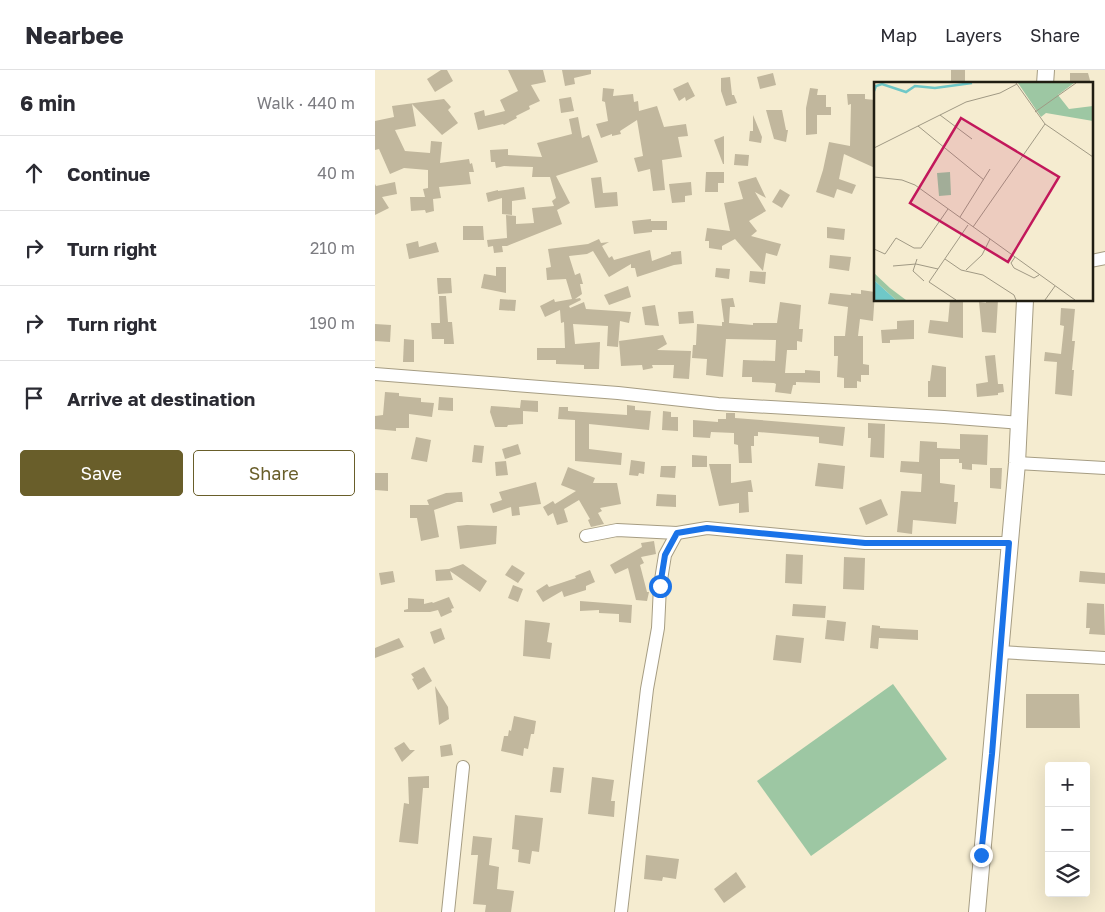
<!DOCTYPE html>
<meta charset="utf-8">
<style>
:root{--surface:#fff;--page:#f7f7f7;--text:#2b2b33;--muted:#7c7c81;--line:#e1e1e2;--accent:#695e2a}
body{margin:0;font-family:"Golos Text",sans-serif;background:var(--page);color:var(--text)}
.controls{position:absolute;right:15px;bottom:15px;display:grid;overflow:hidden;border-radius:5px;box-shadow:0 5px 20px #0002}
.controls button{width:45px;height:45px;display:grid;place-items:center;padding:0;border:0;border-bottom:1px solid var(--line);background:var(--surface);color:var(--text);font:25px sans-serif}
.stop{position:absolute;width:15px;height:15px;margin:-11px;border:4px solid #1a73e8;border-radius:50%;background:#fff}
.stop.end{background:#1a73e8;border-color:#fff;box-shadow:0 1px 5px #0008}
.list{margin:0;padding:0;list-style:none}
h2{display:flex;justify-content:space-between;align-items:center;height:65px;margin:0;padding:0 20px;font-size:21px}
h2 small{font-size:16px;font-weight:400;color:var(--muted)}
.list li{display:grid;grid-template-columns:32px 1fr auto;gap:15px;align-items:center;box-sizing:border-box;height:75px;padding:0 20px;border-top:1px solid var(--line)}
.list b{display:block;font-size:19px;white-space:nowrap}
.list em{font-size:16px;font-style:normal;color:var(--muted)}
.actions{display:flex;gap:10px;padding:15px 20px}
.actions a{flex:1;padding:11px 0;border:1px solid var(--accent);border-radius:5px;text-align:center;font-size:18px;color:var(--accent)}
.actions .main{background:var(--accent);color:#fff}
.icon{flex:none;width:28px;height:28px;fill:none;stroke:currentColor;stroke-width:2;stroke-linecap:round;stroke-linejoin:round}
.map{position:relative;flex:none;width:730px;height:842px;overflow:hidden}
header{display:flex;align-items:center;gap:30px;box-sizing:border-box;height:70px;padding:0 25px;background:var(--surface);border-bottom:1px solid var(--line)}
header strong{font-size:24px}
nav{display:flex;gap:28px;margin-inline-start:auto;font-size:18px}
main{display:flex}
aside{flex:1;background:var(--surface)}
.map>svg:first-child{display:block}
.green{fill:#9dc7a3}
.building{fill:#c1b79d}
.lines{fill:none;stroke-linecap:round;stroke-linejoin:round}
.minor-casing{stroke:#a69d83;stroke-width:14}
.major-casing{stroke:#a69d83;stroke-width:18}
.minor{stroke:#fff;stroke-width:12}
.major{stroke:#fff;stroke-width:16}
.route{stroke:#1a73e8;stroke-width:6}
.inset-river{fill:none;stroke:#6fc8c8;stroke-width:2.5}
.inset-road{fill:none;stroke:#a09984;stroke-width:1}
.view{fill:#c2185b;fill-opacity:0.15;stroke:#c2185b;stroke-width:2.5}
.inset-edge{fill:none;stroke:#201d12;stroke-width:2.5}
</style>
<header>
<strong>Nearbee</strong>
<nav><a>Map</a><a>Layers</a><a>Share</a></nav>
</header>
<main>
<aside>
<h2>6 min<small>Walk · 440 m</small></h2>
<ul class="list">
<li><svg class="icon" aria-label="ahead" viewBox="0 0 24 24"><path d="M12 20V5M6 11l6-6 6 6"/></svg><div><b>Continue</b></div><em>40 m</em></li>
<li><svg class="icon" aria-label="right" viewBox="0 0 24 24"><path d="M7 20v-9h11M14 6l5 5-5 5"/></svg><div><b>Turn right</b></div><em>210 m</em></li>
<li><svg class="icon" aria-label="right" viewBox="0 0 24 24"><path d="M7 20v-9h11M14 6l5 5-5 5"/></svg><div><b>Turn right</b></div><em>190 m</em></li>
<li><svg class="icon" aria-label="arrive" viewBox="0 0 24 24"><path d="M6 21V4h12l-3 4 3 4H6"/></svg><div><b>Arrive at destination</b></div></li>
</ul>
<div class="actions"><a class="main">Save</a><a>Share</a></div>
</aside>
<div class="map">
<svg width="730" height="842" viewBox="0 0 730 842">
<rect width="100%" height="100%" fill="#f5ecd0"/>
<!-- green -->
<path class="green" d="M518,614L572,689L436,786L382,711Z"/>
<!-- building -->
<g class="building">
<path d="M66,0H72L78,11L60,22L52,9Z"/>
<path d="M133,0H168L171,12L156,15L165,31L154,36L155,39L141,46L142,48L129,55L128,54L103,60L99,43L109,40L110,46L130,41L125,30L143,21Z"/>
<path d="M187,0H216V4L199,8L200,14L190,16Z"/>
<rect x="576" y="0" width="14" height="14"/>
<path d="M398,3L401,15L385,19L382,7Z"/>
<path d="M695,3H713L716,14L695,13Z"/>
<path d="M355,7L357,25H359L362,33L351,36L346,21V8Z"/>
<path d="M313,12L320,26L311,31L310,27L304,31L298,19Z"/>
<path d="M228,18L239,19L238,26L258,24L259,32L263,31L264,41L282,36L289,57L311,54L313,66L303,67L307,87L287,90L290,120L278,121L275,99L263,102L259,88L268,86L262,50L245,61L246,64L237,66V64L226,68L221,54L233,51L230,32L227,31Z"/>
<path d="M435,18L443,19L442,25H451V37H456V45H442V64L431,65V38Z"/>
<path d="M472,24H490V29L500,30V98L469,84L464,109L481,115L477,124L462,119L459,128L441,122L448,100L454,72L475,76L476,34L473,35Z"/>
<path d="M196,27L199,41L186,43L184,29Z"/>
<path d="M69,29L76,37L73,40L83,53L67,65L37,34L41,56L20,60L30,81L55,83L56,71L67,72L65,93L94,89L95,94L97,93L99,102H94L96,114L64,117L66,128L58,129L59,141L51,143L50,140L36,141L35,127H50L48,119L53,118V100L29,98L15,104L4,79L0,80V51L19,47L17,36Z"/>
<path d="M391,40H407L411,60H413L411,72L399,69Z"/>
<path d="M378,45L387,67L386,73L374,71L375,61H378Z"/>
<path d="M203,47L207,68L214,65L223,92L181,106L195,133L182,140L187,154L132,176H127L128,182L119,183L118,176L113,177L112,170L132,168L131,145L141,146V154L159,153L157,138L179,136L177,131L181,128L175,107H157L158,97L129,96L121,98L120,92H116L115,80L133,79V85L167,87L162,73L197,64L194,49Z"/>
<path d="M349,66V94H348L339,70Z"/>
<path d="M360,84L374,85L373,96L359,95Z"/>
<path d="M331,102H349V113H343V122H330Z"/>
<path d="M226,107L228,123L242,122L243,136L220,138L216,108Z"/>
<path d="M381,107L391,128L380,122L391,141L374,151L382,161L376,166L406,174L402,186L391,183L388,201L360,169L347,176V180L334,178V171H330L332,158L355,161L349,133L368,129L363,112Z"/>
<path d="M20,112L22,124L7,127L14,138L0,145V114L1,116Z"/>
<path d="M316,112L317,125L310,126V132L297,133L294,114Z"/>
<path d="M149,117L151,129L137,131V145L127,144V128L113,132L111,123L123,120V121Z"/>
<path d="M405,119L415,125L407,138L397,132Z"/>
<path d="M276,149V151H292V160H277V162L259,164L257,151Z"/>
<path d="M88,156H108L109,170H88Z"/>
<path d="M452,157L470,159L469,170L452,168Z"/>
<path d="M224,169L226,173L234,172L227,176L234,188L237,186L239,190L275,180L277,191L296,184V182L306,181L307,194L299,195L262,207L260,198H256V194L234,207L218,181L212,184L194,186L200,205L205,203L208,214H205L207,224L200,229L205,228L206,230L194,236L195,238L209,232L211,239L256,242L254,253L245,251L243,277L232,276L233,256L198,254L200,274L225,272L224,299H209V295L181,294V290H162V278H190L189,252L186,253L185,240L170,247L165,236L179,229L180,232L197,229L191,209L172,210L171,198L176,197L173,179L213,174Z"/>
<path d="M43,171L44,177L61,172L64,182L34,189L31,174Z"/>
<path d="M455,185L476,187L474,201L454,198Z"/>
<path d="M121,197H131V223L106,218L109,204L121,206Z"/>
<path d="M341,198L355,199L354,209L340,207Z"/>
<path d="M375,201L391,202L390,214L374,212Z"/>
<path d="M62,208H76L77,223L63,224Z"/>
<path d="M253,216L256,227L234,235L229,225Z"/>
<path d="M486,220L500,222L498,251L485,249L483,266H488V294L494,295V305H486V312L482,311V318H469V308L462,307L463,286H459V266H470L473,237L453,234L455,223L476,225V223L486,224Z"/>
<path d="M64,226H71L73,252H77L79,274H69V269H57L56,253H65Z"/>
<path d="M358,228L360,237H355L354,253L378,255V253H402L405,232L426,235L424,259H428L427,272L422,271V280H412L410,303H430V300L445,301V313L421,312V315H418L416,324L400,322L401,314L399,313L377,312V307H367L368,290L400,291L401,270L351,269L348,307L331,305L332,289L317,288L318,275H321L322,254L347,256V252H349L346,229Z"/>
<path d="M125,229L141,230L140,241L124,240Z"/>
<path d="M575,230H588V268L553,263L555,250L573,252Z"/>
<path d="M611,230H623L621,263L607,262L604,232L611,233Z"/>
<path d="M280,235L284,256L270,255L267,237Z"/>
<path d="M686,238L700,239L697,271H700L697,300H699L697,326L680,324L682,292L669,291L670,282L686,284L689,256L685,255Z"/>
<path d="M318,241L319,253L304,254L303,242Z"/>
<path d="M539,250V269L515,270V273H507L506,260L522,259V251Z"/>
<path d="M0,254L16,255L15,272L0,271Z"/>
<path d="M288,265L292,274L282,280L316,281L314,309L298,308L299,295H277L278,298L268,300L267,295L246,296L244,271Z"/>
<path d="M29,269L39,270V292H28Z"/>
<path d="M620,285L623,314H628L629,322L623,323V325L602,327L601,314L613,312L610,286Z"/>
<path d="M557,295L571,297V327H553V311H555Z"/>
<path d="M10,322L24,323V326L46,328V332L59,333L57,347L34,344V358H21V361L0,359V346L8,345Z"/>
<path d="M64,327L78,328V341L63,340Z"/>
<path d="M146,330L163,331V342L148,341V354L133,355L132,357H120L115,342L116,336L145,338Z"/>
<path d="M252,335L260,336V340L276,341L274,360L214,354V379L247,383L246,395L200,391V350L183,349L184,337H193V341L252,345Z"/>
<path d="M288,341L296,342V347H303V361L287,360Z"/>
<path d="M351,343H360V348L470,357L468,376L444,373V367L383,362V366H379V376H376L377,393H364L363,375L359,374V363L336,362L335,368L318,367V350L343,352V349H351Z"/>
<path d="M493,353L510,354L509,388L495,387L496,368H493Z"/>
<path d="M585,364L613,365L612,395L597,394V400L587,399V393H584V389H565V413L580,415L579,432H583L581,454L538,450L537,464L522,462L526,421L546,422L547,404L525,402L526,391L544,392L545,371L562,372V378L585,379Z"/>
<path d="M41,367L56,370L52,392L36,389Z"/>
<path d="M143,374L146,384L130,389L127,379Z"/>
<path d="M99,375L109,376L107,393L97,392Z"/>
<path d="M317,385L332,386V397H317Z"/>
<path d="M256,390L270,392L269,404L264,403L263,406L254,405Z"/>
<path d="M131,391L133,405L121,406L120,392Z"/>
<path d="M443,393L470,396L468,419L440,416Z"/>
<path d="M334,394H356V413L376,410L378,422H373L374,442L364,443V433L344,436Z"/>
<path d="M286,396H301L300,408L285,407Z"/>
<path d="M193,397L220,408L218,413H242L246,434L225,438L227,441L223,443L229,454L216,457L213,450L215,449L204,430L189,439L193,452L182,455L178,443L173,446L168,437L178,431L180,434L201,421L186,415Z"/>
<path d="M615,398H627L626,419L615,418Z"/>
<path d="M0,403H13V421L0,420Z"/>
<path d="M161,412L166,434L144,437L145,445L137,446L136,437L118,443L115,434L127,430L124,422Z"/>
<path d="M87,422L88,432H82L59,440L64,467L46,471L42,448H35V435H54L52,430L71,423Z"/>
<path d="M282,424L301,425V437L281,436Z"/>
<path d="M506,429L513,445L491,455L484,438Z"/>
<path d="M92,455L122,456L121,474L85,479L82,456Z"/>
<path d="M279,471L281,484L266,487L269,493L265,495L272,522H274L272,531L261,530L253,498L240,504L235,495L267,477L266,473Z"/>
<path d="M411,484L428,485L427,514L410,513Z"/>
<path d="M469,487L490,488L489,520L468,519Z"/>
<path d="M88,494L112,511L105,522L75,501L78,510L61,511L60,500L74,499Z"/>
<path d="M137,495L150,503L143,513L130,505Z"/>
<path d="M215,500L220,512L211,516V520L189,527L187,521L168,532L161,521L172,514L174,517L201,508L200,506Z"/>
<path d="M18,501L20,512L6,515L4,503Z"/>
<path d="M705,501L730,503V514L704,512Z"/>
<path d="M138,515L148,519L143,532L133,528Z"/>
<path d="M74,527L79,538L76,539L77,542L66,547L63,540L55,542H29V540L33,539V528L49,529V534L57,532L58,533Z"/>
<path d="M205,531L257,535L256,553L244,552V544L224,543V540L205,541Z"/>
<path d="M712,533L729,534L730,565L714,564L715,558H711Z"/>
<path d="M418,534L451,536L450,548L417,546Z"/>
<path d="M150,550L175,553L172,572L177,573L175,589L148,586Z"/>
<path d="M452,550L471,552L469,571L450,569Z"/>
<path d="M497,555L505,556V558L543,560V570L504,568L503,579L495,578Z"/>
<path d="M66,558L70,569L59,574L55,562Z"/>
<path d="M401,565L429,568L426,593L398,590Z"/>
<path d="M24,568L29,577L0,588V578Z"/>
<path d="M49,597L57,611L43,620L37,609L39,608L36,604Z"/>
<path d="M60,616L73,637L74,649L64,655Z"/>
<path d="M651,624H704L705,658H651Z"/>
<path d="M139,646L161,651L159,664H156L153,679L149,678L148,686L126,681L129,666H133L134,660L136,661Z"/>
<path d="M29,672L35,680H40L27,692L19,678Z"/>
<path d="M76,674L78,685L66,687L65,676Z"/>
<path d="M178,697L189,698L186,723L175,722Z"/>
<path d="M54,706V718H48L43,774L24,772L29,733L34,734L33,707Z"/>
<path d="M217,707L239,710L236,731H240L239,747L213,744Z"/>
<path d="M140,745L168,748L164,782L157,781L155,794L143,792L144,780L137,779Z"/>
<path d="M98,766L117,768L114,795L124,797L122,819L139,821L136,842H110L111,835L98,834L103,785H96Z"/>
<path d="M271,785L304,789L301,809L288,807L287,811L269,809Z"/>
<path d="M361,802L371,817L349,833L339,819Z"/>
</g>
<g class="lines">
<!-- minor casing -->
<g class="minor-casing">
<g id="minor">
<path d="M716,191L730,188"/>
<path d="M0,304L243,323L343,334L569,347L645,353"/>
<path d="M642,393L730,398"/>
<path d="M211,466L242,460L302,463L332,458L490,473H634"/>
<path d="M625,582L730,588"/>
<path d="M73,842L88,697"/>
<path d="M246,842L272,619L283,558L285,516L290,485L302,463"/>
</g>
</g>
<!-- major casing -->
<g class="major-casing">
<g id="major">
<path d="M670,14L671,0"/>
<path d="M602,842L642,393L650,230"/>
</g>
</g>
<!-- minor -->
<use href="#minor" class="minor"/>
<!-- major -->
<use href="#major" class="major"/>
</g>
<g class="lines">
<!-- route -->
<path class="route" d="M285,516L290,485L302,463L332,458L490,473H634L617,684L606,785"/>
</g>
<!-- overview -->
<g transform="translate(499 12)">
<rect width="219" height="219" fill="#f5ecd0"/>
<path d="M144,1H200L184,13L195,27L219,24V39L172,31L167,35ZM76,90L77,113L65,114L63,91ZM0,191L16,206L32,218H22L0,198Z" fill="#9dc7a3"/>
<path d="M0,198L12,209L22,218H0Z" fill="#6fc8c8"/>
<path class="inset-river" d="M0,9L2,4L8,2L32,10L41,4L61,6L98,1"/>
<path class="inset-road" d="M142,1L171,42L219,75M161,30L202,1M66,33L98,57M44,44L110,98M0,66L92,20L126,11L143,2M0,95L28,98L41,103L201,218M86,135L116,87M99,145L171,42M0,167L11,172L22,156L40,166H47L74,127M141,175L137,181L140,186L160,196L165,193M43,177L39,189L50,199M71,177L87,188L109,193L140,213L142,218M19,184L42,182L64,187M92,188L108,173L116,157M82,218L55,200L94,143M171,218L181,204"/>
<path class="view" d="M87,36L185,95L134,180L36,121Z"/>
<rect width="219" height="219" class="inset-edge"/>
</g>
</svg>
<div class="controls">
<button>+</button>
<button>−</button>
<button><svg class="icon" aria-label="layers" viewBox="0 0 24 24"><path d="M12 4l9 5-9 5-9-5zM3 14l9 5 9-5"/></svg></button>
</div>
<div class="stop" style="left:285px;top:516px"></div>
<div class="stop end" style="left:606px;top:785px"></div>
</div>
</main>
